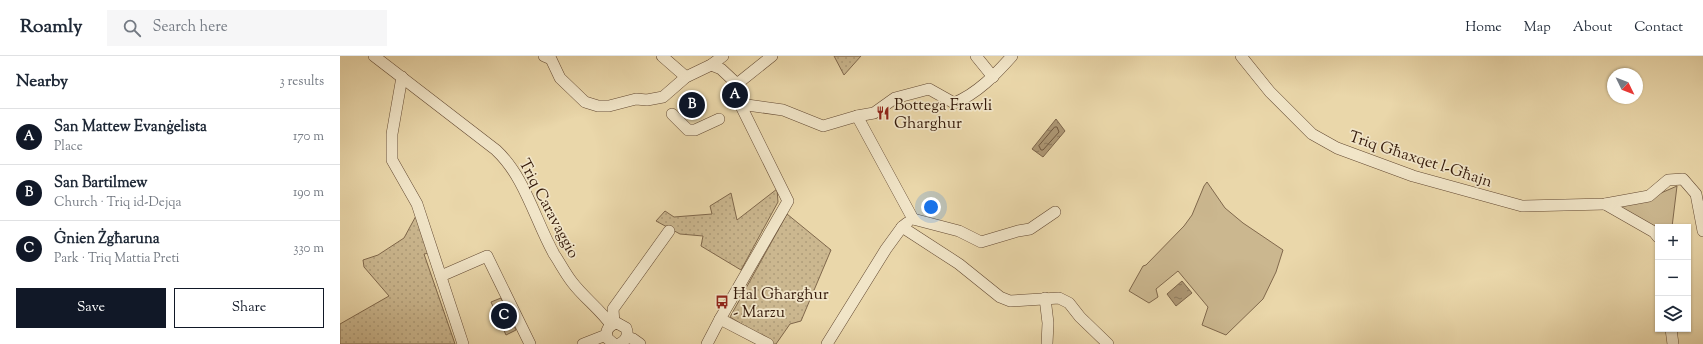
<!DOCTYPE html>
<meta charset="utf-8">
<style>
:root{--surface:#fff;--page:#f6f6f7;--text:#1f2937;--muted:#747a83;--line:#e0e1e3;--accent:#111827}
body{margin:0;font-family:"Sorts Mill Goudy",serif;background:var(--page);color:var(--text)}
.controls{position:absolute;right:12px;bottom:12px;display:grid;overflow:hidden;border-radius:0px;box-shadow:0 1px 3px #0004}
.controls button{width:36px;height:36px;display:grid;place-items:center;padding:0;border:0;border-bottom:1px solid var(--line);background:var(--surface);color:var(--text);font:20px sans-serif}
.compass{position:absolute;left:1267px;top:12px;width:36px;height:36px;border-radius:50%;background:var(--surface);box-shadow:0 1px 3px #0004;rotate:133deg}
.you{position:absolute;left:591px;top:151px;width:14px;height:14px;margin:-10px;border:3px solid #fff;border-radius:50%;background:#1a73e8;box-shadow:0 0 0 6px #1a73e833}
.badge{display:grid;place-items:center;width:26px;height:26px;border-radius:50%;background:var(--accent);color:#fff;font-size:13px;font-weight:700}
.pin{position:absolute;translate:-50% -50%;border:2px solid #fff;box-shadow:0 1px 4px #0006}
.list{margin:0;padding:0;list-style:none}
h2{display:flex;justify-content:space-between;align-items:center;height:52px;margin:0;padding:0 16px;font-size:17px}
h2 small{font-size:13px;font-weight:400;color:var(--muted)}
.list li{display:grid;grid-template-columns:26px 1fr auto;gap:12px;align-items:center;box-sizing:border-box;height:56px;padding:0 16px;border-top:1px solid var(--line)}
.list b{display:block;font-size:15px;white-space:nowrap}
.list p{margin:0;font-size:13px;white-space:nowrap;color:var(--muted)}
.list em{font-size:13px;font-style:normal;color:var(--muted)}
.actions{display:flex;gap:8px;padding:12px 16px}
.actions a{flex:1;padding:9px 0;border:1px solid var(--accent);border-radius:0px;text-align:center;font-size:14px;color:var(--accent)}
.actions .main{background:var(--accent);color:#fff}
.icon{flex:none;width:22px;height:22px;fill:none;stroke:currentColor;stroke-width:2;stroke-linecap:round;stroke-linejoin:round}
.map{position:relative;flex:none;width:1363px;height:288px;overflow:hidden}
header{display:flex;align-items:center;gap:24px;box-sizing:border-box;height:56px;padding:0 20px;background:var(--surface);border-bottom:1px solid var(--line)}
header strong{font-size:19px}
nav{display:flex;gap:22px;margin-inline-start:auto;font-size:14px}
.search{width:280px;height:36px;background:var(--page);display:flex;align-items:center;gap:10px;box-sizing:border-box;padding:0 14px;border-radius:0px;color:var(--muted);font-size:15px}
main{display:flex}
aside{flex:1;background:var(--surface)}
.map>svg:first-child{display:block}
.grass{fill:url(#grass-dots);stroke:#80684c}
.green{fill:#cbb78f;stroke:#80684c}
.water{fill:url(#water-ripples);stroke:#7c6449}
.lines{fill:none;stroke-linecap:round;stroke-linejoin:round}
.shore{stroke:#70583e;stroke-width:1}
.minor-casing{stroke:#624831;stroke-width:12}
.minor{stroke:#f1e5c8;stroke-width:11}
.labels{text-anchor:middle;stroke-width:3.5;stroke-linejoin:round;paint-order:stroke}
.poi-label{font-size:16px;fill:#341909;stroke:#f1e5c8;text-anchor:start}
.street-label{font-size:16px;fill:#341909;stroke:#f1e5c8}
</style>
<header>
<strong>Roamly</strong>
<div class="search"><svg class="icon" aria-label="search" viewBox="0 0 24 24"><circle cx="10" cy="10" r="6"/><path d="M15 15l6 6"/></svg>Search here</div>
<nav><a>Home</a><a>Map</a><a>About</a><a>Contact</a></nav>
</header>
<main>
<aside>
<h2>Nearby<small>3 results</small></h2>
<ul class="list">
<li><span class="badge">A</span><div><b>San Mattew Evanġelista</b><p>Place</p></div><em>170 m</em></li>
<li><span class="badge">B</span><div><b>San Bartilmew</b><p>Church · Triq id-Dejqa</p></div><em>190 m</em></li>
<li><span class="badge">C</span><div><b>Ġnien Żgħaruna</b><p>Park · Triq Mattia Preti</p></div><em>330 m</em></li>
</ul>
<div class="actions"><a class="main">Save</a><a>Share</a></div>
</aside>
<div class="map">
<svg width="1363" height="288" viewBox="0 0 1363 288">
<defs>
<pattern id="grass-dots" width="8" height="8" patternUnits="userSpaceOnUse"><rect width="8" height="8" fill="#cbb78f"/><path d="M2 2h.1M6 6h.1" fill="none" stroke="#af9d7a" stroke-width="1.8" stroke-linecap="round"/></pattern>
<pattern id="water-ripples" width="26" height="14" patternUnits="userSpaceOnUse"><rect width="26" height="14" fill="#ac9673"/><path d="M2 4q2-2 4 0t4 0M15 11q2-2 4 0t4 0" fill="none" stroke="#8d7a5d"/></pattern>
</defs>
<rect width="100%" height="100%" fill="#ead7aa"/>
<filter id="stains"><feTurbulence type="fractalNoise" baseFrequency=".005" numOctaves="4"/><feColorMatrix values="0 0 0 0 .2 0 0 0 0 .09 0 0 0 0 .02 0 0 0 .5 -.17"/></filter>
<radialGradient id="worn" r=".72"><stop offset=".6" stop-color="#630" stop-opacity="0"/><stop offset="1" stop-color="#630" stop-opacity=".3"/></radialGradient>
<!-- grass -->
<g class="grass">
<path d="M494,0H521L504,19Z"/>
<path d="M437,133L438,146L401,214L361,190L363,180L340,178L316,165L325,155L334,161L372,158L370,150L391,137L397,164Z"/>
<path d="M77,158L90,197L84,198L115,288H0V268L49,240L24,211L23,204L38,199L64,182Z"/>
<path d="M447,158L491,194L461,265L450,268L436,288H434L390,261Z"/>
</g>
<!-- green -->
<g class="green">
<path d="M867,126L885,152L903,167L943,194L936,216L923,243L886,279L862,269L868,251L838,215L816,233L818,241L809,247L789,235L803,210L806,209L844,170L852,159L864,130Z"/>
<path d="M1337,130L1332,171H1318V174L1277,149L1305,144Z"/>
<path d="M161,242L176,274L166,279L151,246Z"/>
</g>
<!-- water -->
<g class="water">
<path d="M716,63L725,75L703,101L692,93Z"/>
<path d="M842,225L852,237L836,250L827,238Z"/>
</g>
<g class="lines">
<!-- shore -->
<path class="shore" d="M715,71H717L719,76L703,94H701L699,90Z"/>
<!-- minor casing -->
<g class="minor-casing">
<g id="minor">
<path d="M34,0L156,94C185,121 195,164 214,198C220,207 225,217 232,226C244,242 260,253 271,269"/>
<path d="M204,0L211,3L220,22L245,46L258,50H269L296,43L307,44L323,41L346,21L371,9L383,0"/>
<path d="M322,0L346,21"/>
<path d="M636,0L653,21"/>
<path d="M901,0L930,36L972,78L997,92L1073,120L1182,150L1265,148L1309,140L1328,124L1343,123L1356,138L1363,175"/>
<path d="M371,9L381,13L397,28"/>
<path d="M62,21L52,78V104L77,148L123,288"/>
<path d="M397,28L432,0"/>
<path d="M400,48L443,54L483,70L517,60L534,57L555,42L589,33L614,47C637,38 656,18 672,0"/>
<path d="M332,58L348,74H355L379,63"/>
<path d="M517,60L573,163"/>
<path d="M1265,148L1314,176L1318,181"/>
<path d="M573,163L619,175L641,186L678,175L690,173L715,156"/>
<path d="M562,171L619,208L660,241L670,245L719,242L729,247L740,261L768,288"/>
<path d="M101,220L147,200L190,288"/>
<path d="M705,242L708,267L707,288"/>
<path d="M380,263L428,288"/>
<path d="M274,268L273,253L329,175"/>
<path d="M1331,273L1333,288"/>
<path d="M287,281L293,283L300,288"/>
<path d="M243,288L266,279"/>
<path d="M274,288L267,282C265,274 269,269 277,267L286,272C289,279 286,285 279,288"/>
<path d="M367,288L380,263L448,145L400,48L397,28"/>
<path d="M487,288L546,193L562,171L567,167"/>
</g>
</g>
<!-- minor -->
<use href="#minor" class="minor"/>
</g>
<!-- icons -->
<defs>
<g id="restaurant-bare" transform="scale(1.08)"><path d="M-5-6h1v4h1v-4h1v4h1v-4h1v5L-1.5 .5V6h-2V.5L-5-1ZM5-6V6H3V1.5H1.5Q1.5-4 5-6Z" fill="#8f2418" stroke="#f1e5c8" stroke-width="2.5" paint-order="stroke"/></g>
<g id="bus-bare" transform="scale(1.08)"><path d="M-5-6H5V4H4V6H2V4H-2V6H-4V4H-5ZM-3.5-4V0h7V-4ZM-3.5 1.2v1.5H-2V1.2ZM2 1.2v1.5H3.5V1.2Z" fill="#8f2418" stroke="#f1e5c8" stroke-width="2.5" paint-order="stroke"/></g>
</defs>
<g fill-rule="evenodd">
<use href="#restaurant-bare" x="543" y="57"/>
<use href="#bus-bare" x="382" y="246"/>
</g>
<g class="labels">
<!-- poi labels -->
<g class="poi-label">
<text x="554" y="54">Bottega Frawli<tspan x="554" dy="18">Gharghur</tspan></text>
<text x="393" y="243">Ħal Għargħur<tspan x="393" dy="18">- Marzu</tspan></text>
</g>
<!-- street labels -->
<g class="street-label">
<text transform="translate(1081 102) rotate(18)" y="6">Triq Għaxqet l-Għajn</text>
<text transform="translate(210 152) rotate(62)" y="6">Triq Caravaggio</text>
</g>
</g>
<rect width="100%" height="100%" filter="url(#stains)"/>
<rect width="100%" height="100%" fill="url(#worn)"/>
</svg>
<div class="controls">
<button>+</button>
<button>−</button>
<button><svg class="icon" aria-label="layers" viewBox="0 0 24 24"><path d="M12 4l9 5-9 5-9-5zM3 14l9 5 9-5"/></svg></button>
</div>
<svg class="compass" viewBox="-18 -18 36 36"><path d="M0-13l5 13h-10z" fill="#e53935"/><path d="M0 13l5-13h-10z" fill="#747a83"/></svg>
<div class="you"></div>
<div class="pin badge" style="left:395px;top:39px">A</div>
<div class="pin badge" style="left:352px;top:49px">B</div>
<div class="pin badge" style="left:164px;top:260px">C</div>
</div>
</main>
